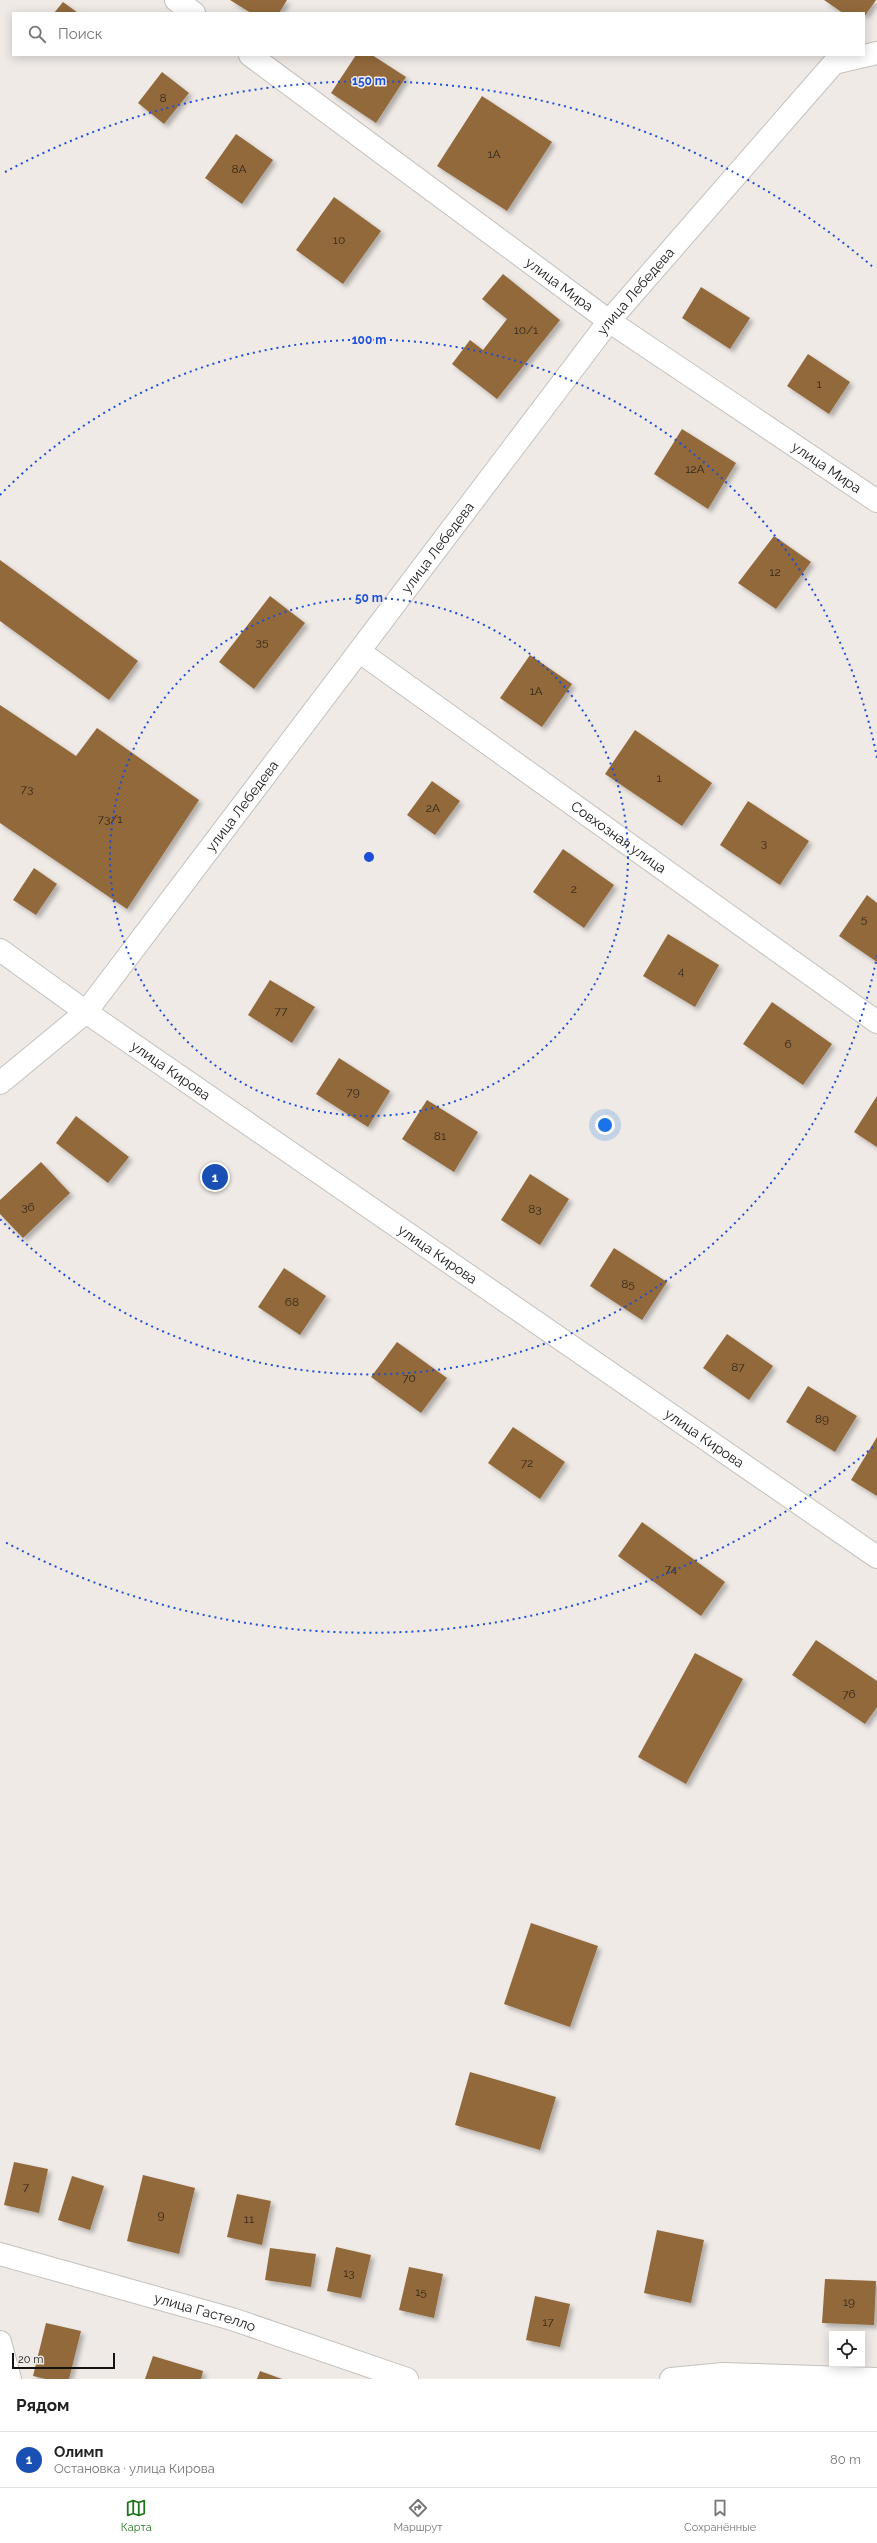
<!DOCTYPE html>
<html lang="ru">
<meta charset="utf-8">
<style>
:root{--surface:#fff;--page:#f2f2f2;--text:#222;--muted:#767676;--line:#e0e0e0;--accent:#23741d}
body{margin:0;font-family:Raleway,sans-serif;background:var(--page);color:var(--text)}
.controls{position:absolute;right:12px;bottom:12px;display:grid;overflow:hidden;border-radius:0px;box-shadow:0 2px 10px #0003}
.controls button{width:36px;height:36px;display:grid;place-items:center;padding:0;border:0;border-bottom:1px solid var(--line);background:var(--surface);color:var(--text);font:20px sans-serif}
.scale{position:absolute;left:12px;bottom:10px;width:103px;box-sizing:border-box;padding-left:4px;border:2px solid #141311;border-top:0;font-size:11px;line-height:14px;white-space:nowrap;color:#141311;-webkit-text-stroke:3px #efeae6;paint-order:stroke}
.you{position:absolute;left:605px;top:1125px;width:14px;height:14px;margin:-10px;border:3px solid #fff;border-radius:50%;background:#1a73e8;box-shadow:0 0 0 6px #1a73e833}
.badge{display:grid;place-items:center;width:26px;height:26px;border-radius:50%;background:var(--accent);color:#fff;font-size:13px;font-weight:700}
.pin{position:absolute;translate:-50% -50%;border:2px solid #fff;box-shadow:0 1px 4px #0006}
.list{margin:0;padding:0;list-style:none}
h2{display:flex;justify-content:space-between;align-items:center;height:52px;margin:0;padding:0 16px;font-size:17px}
h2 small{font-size:13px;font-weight:400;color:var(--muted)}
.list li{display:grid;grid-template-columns:26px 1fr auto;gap:12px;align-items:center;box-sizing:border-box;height:56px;padding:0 16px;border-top:1px solid var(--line)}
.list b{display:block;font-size:15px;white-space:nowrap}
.list p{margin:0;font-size:13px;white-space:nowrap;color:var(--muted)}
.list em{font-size:13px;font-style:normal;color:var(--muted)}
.icon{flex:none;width:22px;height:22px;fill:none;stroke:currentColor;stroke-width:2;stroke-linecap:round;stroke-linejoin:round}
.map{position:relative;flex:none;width:877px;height:2379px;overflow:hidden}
.search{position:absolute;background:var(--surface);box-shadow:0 2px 10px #0003;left:12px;right:12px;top:12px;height:44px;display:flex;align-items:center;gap:10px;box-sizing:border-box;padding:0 14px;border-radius:0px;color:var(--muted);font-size:15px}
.sheet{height:108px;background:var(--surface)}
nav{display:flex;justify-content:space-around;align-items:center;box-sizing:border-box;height:56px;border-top:1px solid var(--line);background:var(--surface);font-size:11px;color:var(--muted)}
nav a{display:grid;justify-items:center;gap:2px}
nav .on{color:var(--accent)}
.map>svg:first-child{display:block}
.building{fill:#92693b;filter:url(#shadow)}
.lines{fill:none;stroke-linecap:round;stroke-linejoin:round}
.street-casing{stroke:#c5c1bd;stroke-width:24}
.secondary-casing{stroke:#c5c1bd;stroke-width:24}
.street{stroke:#fff;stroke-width:22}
.secondary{stroke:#fff;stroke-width:22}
.ring{fill:none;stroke:#1d4ed8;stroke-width:2;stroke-dasharray:2 4}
.labels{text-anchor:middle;stroke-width:3;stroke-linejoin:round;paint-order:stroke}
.number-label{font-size:12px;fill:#34281c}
.street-label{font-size:14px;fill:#141311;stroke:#efeae6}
.centre{fill:#1d4ed8;stroke:#efeae6;stroke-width:2}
.ring-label{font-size:12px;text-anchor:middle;font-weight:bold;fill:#1d4ed8;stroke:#efeae6;stroke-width:3;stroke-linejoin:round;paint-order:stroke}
</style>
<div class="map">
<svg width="877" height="2379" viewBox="0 0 877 2379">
<defs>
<filter id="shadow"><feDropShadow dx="3.5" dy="3.5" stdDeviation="2" flood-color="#0004"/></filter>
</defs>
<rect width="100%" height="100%" fill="#efeae6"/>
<!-- building -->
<g class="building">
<path d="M230,0H287L279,13H251Z"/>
<path d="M824,0H876L864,17V13H843Z"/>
<path d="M63,2L78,13H54Z"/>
<path d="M356,55H372L406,77L376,123L331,93Z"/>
<path d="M162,72L189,93L164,124L138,103Z"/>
<path d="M482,96L552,142L507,211L437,166Z"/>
<path d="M236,134L273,160L242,204L205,178Z"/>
<path d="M334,197L381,231L343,284L296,250Z"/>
<path d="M503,274L560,320L497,399L452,364L470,340L483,350L507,319L482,299Z"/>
<path d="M701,287L750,318L730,349L682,318Z"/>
<path d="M808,354L850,382L829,414L787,386Z"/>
<path d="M682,429L736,463L708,509L654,474Z"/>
<path d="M774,536L811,562L776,609L738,583Z"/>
<path d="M0,560L138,661L109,700L0,621Z"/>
<path d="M270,596L305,623L254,689L219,662Z"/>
<path d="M530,655L572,684L542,727L500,698Z"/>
<path d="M0,705L76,756L97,728L199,800L127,909L0,823Z"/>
<path d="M635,730L712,783L682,826L605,774Z"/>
<path d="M432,781L460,801L435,835L407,815Z"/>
<path d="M748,801L809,841L780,885L720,845Z"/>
<path d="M563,849L614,885L584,928L533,892Z"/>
<path d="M34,868L57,884L36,915L13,900Z"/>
<path d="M867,895L877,903V962L839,936Z"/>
<path d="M668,934L719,965L695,1007L643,976Z"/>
<path d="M270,980L315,1007L292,1043L248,1015Z"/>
<path d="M772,1002L832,1044L803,1085L743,1044Z"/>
<path d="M339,1058L390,1091L368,1127L316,1094Z"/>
<path d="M877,1096V1147L854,1132Z"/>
<path d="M427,1100L478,1132L454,1172L402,1139Z"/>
<path d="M76,1116L129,1157L108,1183L56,1143Z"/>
<path d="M41,1162L70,1193L23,1238L0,1214V1200Z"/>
<path d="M530,1174L569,1199L540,1245L501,1220Z"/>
<path d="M614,1248L667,1282L642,1320L590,1286Z"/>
<path d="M284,1268L326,1296L300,1335L258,1307Z"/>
<path d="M727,1334L773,1366L749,1400L703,1368Z"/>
<path d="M397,1342L447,1378L421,1413L371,1377Z"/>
<path d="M808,1386L857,1416L835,1452L786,1422Z"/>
<path d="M513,1427L565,1462L540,1499L488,1463Z"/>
<path d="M877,1437V1496L851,1480Z"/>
<path d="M642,1522L725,1582L701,1616L618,1556Z"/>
<path d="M816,1640L877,1681V1707L865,1724L792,1675Z"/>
<path d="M695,1653L743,1679L686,1784L638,1757Z"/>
<path d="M531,1923L598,1946L570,2027L504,2004Z"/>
<path d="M470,2072L556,2097L540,2150L455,2125Z"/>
<path d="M14,2162L48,2169L39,2213L4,2205Z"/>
<path d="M143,2175L195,2188L179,2254L127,2241Z"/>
<path d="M72,2176L104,2186L90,2230L58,2220Z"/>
<path d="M237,2194L271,2201L262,2245L227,2237Z"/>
<path d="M657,2230L704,2240L691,2303L644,2293Z"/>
<path d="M336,2247L371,2255L361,2298L327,2291Z"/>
<path d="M270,2248L316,2254L311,2287L265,2280Z"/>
<path d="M409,2267L443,2274L434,2318L399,2310Z"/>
<path d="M825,2279L876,2281L874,2325L822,2323Z"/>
<path d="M535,2296L570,2304L560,2347L526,2340Z"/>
<path d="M46,2323L81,2331L69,2379H46L33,2376Z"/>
<path d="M153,2356L203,2371L201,2379H145Z"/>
<path d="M260,2371L282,2379H257Z"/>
</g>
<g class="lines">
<!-- street casing -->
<g class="street-casing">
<g id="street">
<path d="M176,0L194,13"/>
<path id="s1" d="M250,55L609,321L877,501"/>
<path id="s2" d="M360,652L877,1022"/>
<path id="s3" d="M0,1083L86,1012L609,321L834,63L877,53"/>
<path id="s4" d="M0,2254L232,2319L407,2379"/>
<path d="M0,2342L10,2379"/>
<path d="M671,2379L723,2374L877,2379"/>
</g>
</g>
<!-- secondary casing -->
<g class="secondary-casing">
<g id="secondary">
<path id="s5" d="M0,950L86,1012L877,1557"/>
</g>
</g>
<!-- street -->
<use href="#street" class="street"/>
<!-- secondary -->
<use href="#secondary" class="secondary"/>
</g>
<!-- distance rings -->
<g class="ring">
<circle cx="369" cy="857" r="259"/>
<path d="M877 956A517 517 0 0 1 0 1219M0 495A517 517 0 0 1 877 758"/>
<path d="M873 1447A776 776 0 0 1 5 1542M5 172A776 776 0 0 1 873 267"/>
</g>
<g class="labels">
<!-- number labels -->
<g class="number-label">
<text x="163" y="102">8</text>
<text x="494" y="158">1А</text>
<text x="239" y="173">8А</text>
<text x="339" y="244">10</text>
<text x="526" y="334">10/1</text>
<text x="819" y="388">1</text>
<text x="695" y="473">12А</text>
<text x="775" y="576">12</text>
<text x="262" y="646">35</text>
<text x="536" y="695">1А</text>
<text x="659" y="782">1</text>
<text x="27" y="793">73</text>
<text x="433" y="812">2А</text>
<text x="110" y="823">73/1</text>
<text x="764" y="847">3</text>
<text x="574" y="893">2</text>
<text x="864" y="923">5</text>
<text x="681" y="975">4</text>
<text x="281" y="1015">77</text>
<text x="788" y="1048">6</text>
<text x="353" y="1096">79</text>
<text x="440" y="1140">81</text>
<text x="28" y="1211">36</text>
<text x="535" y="1213">83</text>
<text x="628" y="1288">85</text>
<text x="292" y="1306">68</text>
<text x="738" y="1371">87</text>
<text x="409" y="1382">70</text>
<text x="822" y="1423">89</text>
<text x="527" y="1467">72</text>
<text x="671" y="1573">74</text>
<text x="849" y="1698">76</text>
<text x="26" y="2191">7</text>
<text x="161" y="2219">9</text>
<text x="249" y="2223">11</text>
<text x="349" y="2277">13</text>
<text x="421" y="2296">15</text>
<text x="849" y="2306">19</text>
<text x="548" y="2326">17</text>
</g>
<!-- street labels -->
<g class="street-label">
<text dy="5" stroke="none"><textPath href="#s1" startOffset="385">улица Мира</textPath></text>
<text dy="5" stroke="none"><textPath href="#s3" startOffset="1018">улица Лебедева</textPath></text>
<text dy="5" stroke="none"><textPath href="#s1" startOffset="709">улица Мира</textPath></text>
<text dy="5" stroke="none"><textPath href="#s3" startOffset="694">улица Лебедева</textPath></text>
<text dy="5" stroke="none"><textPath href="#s3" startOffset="370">улица Лебедева</textPath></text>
<text dy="5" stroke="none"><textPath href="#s2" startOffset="318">Совхозная улица</textPath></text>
<text dy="5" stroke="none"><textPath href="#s5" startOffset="209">улица Кирова</textPath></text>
<text dy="5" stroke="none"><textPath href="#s5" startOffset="533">улица Кирова</textPath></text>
<text dy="5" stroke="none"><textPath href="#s5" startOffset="857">улица Кирова</textPath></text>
<text dy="5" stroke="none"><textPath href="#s4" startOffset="213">улица Гастелло</textPath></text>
</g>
</g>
<circle cx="369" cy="857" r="6" class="centre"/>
<g class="ring-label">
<text x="369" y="85">150 m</text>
<text x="369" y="344">100 m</text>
<text x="369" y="602">50 m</text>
</g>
</svg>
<div class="controls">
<button><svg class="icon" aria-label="locate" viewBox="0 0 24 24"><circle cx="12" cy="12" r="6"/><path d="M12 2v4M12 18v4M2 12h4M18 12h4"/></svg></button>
</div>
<div class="scale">20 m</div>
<div class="you"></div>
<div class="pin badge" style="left:215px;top:1177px;background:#1a4fb4">1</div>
<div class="search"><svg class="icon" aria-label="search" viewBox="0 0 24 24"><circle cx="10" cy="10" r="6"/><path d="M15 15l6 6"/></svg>Поиск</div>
</div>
<section class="sheet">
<h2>Рядом<small></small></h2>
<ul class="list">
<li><span class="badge" style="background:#1a4fb4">1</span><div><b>Олимп</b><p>Остановка · улица Кирова</p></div><em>80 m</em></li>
</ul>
</section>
<nav>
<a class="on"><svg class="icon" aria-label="map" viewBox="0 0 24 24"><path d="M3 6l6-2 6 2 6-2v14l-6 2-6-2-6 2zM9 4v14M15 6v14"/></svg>Карта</a>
<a><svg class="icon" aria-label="directions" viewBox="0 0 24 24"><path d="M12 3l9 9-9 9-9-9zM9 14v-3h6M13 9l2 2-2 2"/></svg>Маршрут</a>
<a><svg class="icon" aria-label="saved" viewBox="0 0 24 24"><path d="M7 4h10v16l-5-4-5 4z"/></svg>Сохранённые</a>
</nav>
